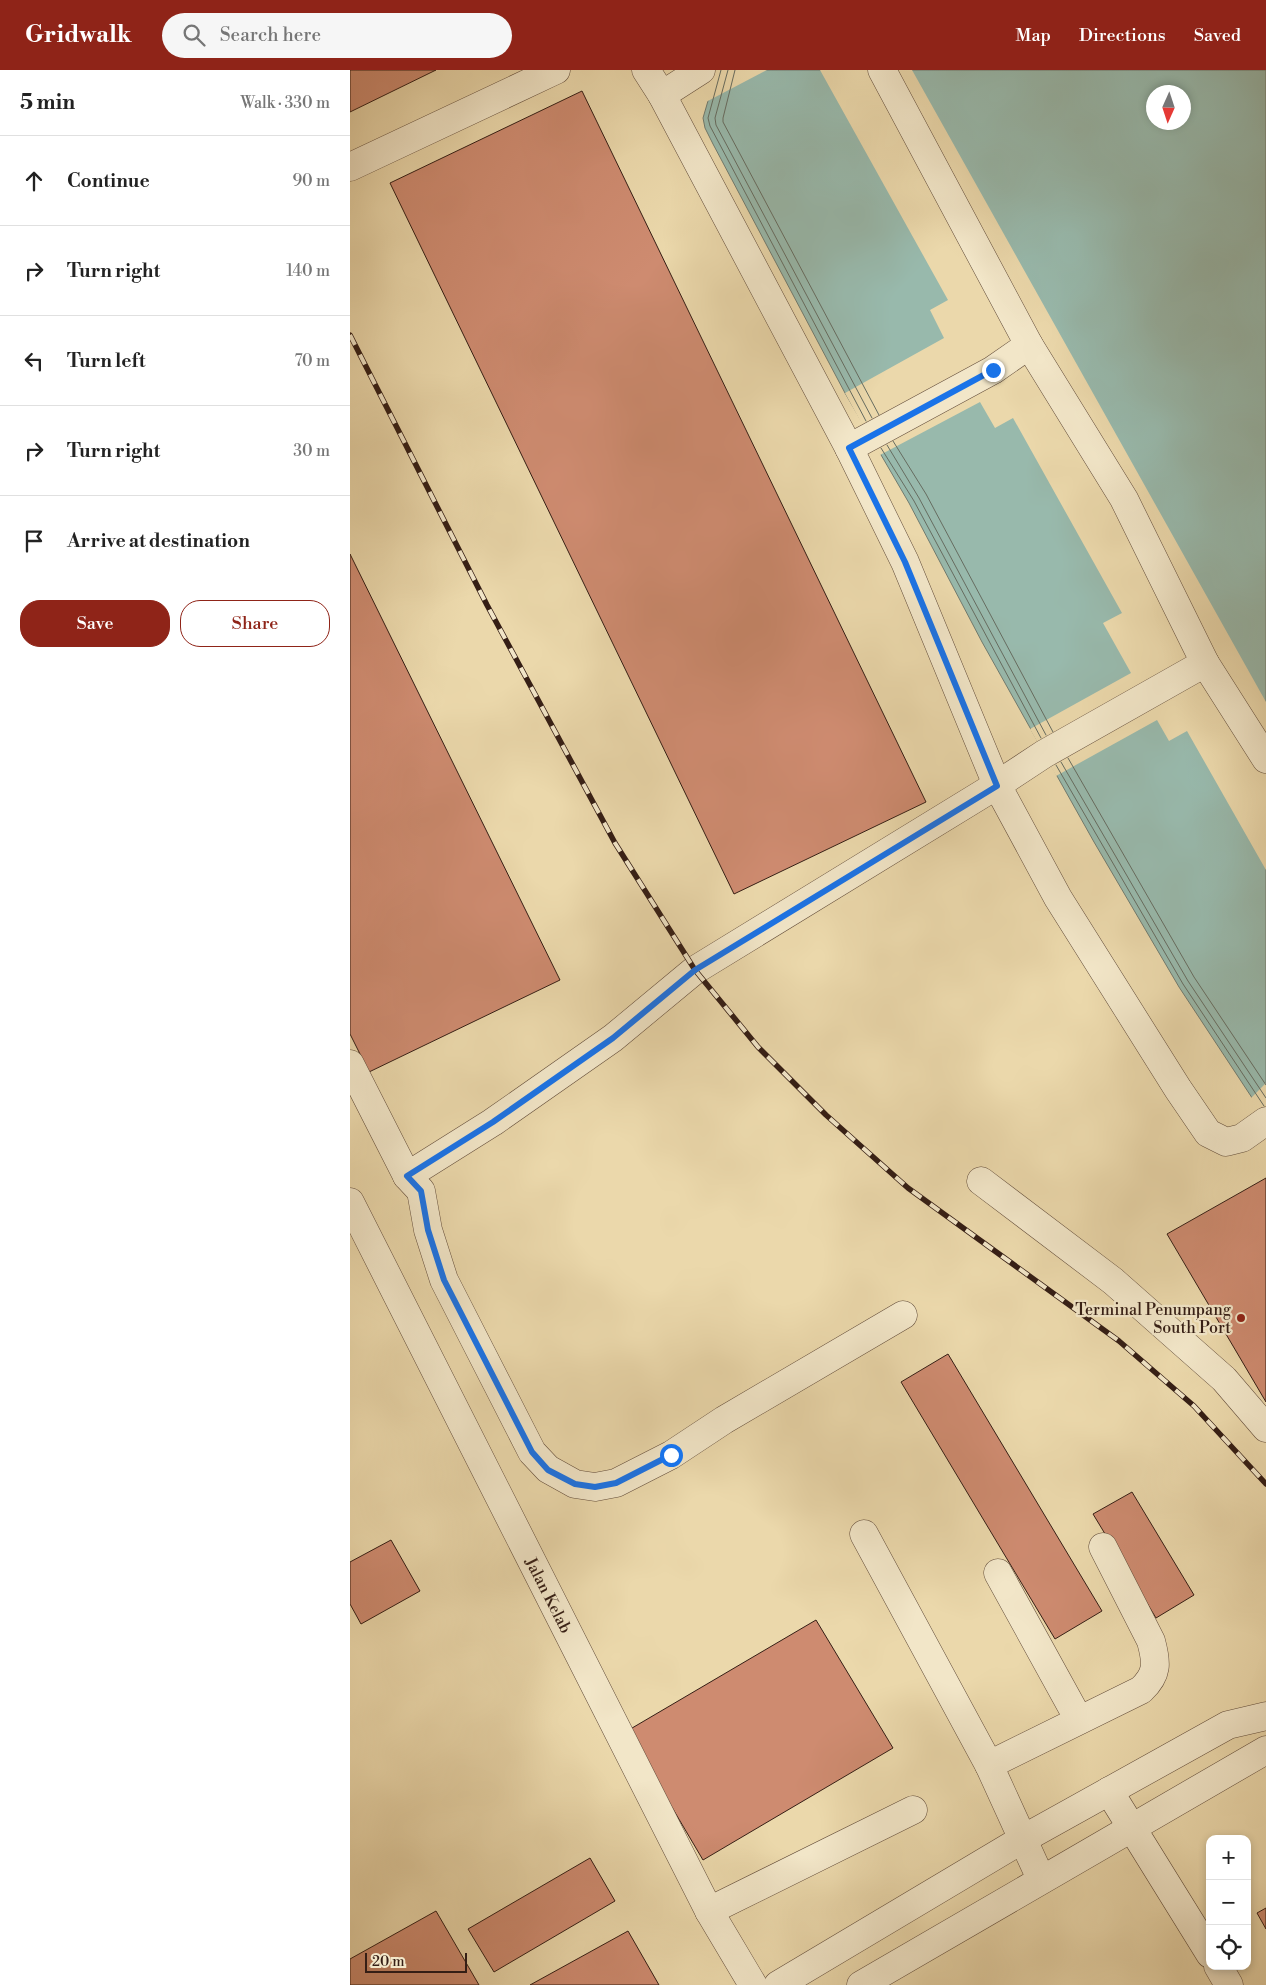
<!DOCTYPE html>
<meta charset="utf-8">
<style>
:root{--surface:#fff;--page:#f6f6f6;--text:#222;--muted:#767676;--line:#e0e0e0;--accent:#8f2418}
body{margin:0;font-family:"Libre Bodoni",serif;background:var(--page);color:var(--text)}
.controls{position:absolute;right:15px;bottom:15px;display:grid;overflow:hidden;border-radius:10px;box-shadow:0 2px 8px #0003}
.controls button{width:45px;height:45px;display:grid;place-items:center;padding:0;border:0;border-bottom:1px solid var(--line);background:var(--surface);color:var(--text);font:25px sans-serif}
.compass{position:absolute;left:796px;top:15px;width:45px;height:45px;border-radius:50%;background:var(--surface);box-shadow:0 2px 8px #0003;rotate:183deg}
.scale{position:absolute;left:15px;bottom:12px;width:102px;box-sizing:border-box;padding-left:5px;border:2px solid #351e15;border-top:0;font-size:14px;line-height:18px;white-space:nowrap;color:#351e15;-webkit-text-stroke:4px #f2e6c8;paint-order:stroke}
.stop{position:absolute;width:15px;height:15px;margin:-11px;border:4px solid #1a73e8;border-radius:50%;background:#fff}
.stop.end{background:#1a73e8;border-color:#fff;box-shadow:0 1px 5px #0008}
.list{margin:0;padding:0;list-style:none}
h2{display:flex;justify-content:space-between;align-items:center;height:65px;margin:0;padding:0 20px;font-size:21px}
h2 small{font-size:16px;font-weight:400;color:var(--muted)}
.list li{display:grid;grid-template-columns:32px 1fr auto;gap:15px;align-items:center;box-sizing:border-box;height:90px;padding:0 20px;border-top:1px solid var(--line)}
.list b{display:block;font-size:19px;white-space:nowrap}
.list em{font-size:16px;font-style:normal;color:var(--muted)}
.actions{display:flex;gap:10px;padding:15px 20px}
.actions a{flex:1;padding:11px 0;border:1px solid var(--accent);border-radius:20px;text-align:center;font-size:18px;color:var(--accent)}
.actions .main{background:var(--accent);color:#fff}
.icon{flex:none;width:28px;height:28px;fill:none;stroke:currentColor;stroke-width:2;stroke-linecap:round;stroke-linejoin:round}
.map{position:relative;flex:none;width:916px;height:1915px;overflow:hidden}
header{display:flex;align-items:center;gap:30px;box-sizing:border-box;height:70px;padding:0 25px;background:var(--accent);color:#fff}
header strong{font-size:24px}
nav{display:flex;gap:28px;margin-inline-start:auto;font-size:18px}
.search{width:350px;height:45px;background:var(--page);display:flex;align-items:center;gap:12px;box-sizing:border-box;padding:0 18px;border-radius:28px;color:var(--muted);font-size:19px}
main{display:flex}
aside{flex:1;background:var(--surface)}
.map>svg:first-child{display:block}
.water{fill:#98b9ac;stroke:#707b70;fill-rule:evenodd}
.pier{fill:#ebd8ab}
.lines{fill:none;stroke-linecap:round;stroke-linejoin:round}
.shore{stroke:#666c60;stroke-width:1}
.building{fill:#ce8b70;stroke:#351e15}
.minor-casing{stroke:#624c3a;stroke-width:29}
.minor{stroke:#f2e6c8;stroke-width:28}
.rail-casing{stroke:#351e15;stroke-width:5.5}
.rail{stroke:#f2e6c8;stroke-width:4;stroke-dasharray:11;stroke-linecap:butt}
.route{stroke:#1a73e8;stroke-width:6}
.poi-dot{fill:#8f2418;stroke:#f2e6c8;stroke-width:2}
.labels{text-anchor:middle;stroke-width:4.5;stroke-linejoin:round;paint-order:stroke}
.poi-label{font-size:16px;fill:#351e15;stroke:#f2e6c8;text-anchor:end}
.street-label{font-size:16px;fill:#351e15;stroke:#f2e6c8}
</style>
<header>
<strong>Gridwalk</strong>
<div class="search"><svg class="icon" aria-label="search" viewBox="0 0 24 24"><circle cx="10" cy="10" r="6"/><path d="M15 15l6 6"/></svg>Search here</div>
<nav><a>Map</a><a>Directions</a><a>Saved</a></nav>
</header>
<main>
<aside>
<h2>5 min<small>Walk · 330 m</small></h2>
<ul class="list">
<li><svg class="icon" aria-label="ahead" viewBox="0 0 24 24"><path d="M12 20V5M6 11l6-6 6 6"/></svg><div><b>Continue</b></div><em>90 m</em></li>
<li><svg class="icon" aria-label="right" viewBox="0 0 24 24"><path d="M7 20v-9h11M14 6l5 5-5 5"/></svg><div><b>Turn right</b></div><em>140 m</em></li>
<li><svg class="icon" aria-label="left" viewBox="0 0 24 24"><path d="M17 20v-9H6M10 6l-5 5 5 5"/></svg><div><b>Turn left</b></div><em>70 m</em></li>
<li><svg class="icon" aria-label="right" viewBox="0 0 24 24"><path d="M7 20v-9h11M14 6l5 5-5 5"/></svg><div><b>Turn right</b></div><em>30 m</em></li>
<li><svg class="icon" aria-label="arrive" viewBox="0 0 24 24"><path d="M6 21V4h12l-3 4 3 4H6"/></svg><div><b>Arrive at destination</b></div></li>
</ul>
<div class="actions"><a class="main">Save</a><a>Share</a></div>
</aside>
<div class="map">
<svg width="916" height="1915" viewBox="0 0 916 1915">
<rect width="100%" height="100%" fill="#ebd8ab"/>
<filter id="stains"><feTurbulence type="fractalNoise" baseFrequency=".004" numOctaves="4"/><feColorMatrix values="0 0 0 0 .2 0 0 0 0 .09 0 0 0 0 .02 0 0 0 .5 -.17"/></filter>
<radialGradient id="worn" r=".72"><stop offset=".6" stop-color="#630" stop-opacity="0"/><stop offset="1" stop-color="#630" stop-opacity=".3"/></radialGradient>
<!-- water -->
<path class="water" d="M367,0H916V1049L829,917L744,772L632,572L559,433L495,323L363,74L355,58L353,48ZM804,22H834V52H804Z"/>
<!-- pier -->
<g class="pier">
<path d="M364,0H417L354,33Z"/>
<path d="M470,0H562L916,632V800L837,661L819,671L807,650L706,706L694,684L680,659L781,603L753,553L772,543L663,348L645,358L630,332L530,385L519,367L495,323L594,268L580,240L598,230Z"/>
<path d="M916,1013V1051L900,1029Z"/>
</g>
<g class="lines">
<!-- shore -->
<g class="shore">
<path d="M371,0L358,48L360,56L516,351"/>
<path d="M378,0L365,48L366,55L522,348"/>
<path d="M385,0L373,48V52L529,345"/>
<path d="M543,371L576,424L703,662"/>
<path d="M537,375L569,428L696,665"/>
<path d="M531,378L564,431L691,668"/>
<path d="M718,688L844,907L916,1015"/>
<path d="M711,692L838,911L916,1028"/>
<path d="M706,695L833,914L914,1036"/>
</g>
</g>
<!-- building -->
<g class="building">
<path d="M0,0H86L0,42Z"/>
<path d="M232,21L576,732L384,824L40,113Z"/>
<path d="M0,484L210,910L19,1002L0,964Z"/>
<path d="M916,1108V1332L817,1164Z"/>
<path d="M598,1284L752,1541L705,1569L551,1312Z"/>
<path d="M782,1422L844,1525L806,1548L743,1444Z"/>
<path d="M41,1470L70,1521L11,1554L0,1534V1492Z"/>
<path d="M466,1550L543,1678L353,1790L277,1661Z"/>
<path d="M240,1788L265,1831L144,1902L118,1859Z"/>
<path d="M916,1838V1859L907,1843Z"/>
<path d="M86,1841L129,1915H0V1889Z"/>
<path d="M278,1861L309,1915H180Z"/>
</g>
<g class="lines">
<!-- minor casing -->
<g class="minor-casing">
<g id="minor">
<path d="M296,0L312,25L499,378L555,492L647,715L708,828L828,1019L858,1063L876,1072L892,1068L916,1051"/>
<path d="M312,25L351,0"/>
<path d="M0,97L206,0"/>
<path d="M499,378L643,300L679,275"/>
<path d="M855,593L916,689"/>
<path d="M0,994L57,1106L143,1052L263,968L345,900L647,715L694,684L855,593L774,429L679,275L532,0"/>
<path d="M57,1106L71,1121L78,1160L94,1210L182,1382L198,1399L225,1414L245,1417L266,1413L321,1385L374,1350L553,1245"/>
<path d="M631,1111L763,1211L874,1309L916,1358"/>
<path d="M0,1132L359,1841L403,1915"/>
<path d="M514,1464L639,1695L691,1809"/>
<path d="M648,1503L729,1650"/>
<path d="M639,1695L791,1620C808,1604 807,1593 801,1571L753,1477"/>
<path d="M759,1721L860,1884"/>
<path d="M359,1841L563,1740"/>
<path d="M868,1896L879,1915"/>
<path d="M428,1915L673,1769L878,1655L916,1646"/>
<path d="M511,1915L916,1680"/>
</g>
</g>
<!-- minor -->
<use href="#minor" class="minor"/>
<!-- rail casing -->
<g class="rail-casing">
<path id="rail" d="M0,265L137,535L265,773L345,900L408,977L476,1045L558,1118L769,1271L844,1336L916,1414"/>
</g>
<!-- rail -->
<use href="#rail" class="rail"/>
</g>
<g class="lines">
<!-- route -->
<path class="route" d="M321,1385L266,1413L245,1417L225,1414L198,1400L182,1382L94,1210L78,1160L71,1121L57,1106L143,1052L263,968L345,900L647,716L555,492L499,378L643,300"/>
</g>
<!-- markers -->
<circle class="poi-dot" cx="891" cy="1248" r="5"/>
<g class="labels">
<!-- poi labels -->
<g class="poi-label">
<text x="881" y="1245">Terminal Penumpang<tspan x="881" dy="18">South Port</tspan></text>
</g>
<!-- street labels -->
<g class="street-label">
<text transform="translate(199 1525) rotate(63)" y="6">Jalan Kelab</text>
</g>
</g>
<rect width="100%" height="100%" filter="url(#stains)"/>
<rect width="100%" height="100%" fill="url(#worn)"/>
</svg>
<div class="controls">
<button>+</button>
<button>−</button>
<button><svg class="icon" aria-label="locate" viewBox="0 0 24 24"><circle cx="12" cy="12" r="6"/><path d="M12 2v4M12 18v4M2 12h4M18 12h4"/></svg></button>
</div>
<svg class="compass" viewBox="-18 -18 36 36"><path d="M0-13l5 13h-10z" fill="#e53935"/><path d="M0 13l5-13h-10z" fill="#767676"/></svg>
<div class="scale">20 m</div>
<div class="stop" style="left:321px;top:1385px"></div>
<div class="stop end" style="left:643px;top:300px"></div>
</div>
</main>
